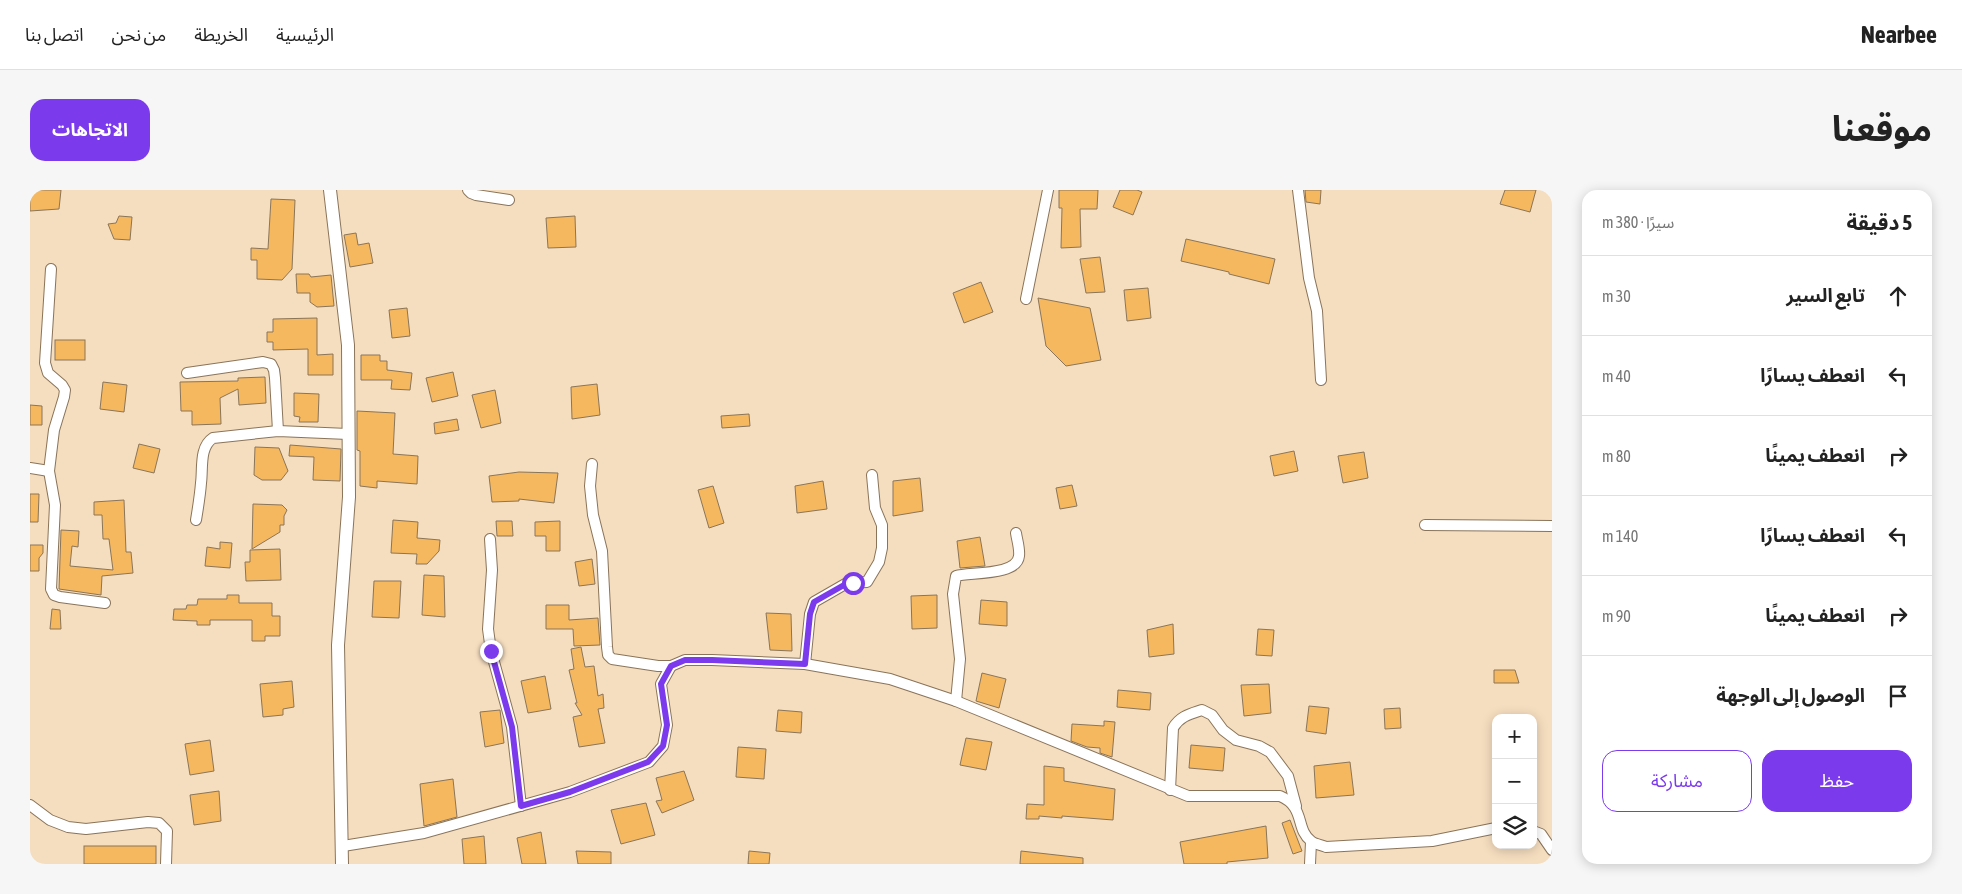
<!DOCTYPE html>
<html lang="ar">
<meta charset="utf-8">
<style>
:root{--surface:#fff;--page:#f6f6f6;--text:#222;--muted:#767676;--line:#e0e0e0;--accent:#7c3aed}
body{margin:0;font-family:"Asap Condensed","Noto Sans Arabic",sans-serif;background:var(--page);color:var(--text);direction:rtl}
.controls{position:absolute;right:15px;bottom:15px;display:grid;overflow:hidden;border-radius:10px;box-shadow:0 2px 12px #0003}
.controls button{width:45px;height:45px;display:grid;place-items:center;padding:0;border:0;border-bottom:1px solid var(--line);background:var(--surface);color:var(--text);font:25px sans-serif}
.stop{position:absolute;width:15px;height:15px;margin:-11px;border:4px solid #7c3aed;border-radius:50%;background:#fff}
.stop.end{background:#7c3aed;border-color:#fff;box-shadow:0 1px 5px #0008}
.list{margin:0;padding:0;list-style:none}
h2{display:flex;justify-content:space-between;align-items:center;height:65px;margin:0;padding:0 20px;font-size:21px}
h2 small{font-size:16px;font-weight:400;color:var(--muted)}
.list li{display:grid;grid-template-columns:32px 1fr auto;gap:15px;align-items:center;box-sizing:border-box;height:80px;padding:0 20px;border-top:1px solid var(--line)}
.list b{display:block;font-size:19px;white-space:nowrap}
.list em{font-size:16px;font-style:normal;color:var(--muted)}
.actions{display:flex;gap:10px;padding:15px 20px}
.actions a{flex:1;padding:11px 0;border:1px solid var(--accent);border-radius:15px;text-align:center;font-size:18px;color:var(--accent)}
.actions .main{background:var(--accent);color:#fff}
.icon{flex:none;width:28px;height:28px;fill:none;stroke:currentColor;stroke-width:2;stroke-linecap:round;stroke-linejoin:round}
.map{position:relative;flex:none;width:1522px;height:674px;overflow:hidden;direction:ltr;border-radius:15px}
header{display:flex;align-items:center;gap:30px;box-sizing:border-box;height:70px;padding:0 25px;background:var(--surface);border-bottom:1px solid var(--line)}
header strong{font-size:24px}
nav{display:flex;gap:28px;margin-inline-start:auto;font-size:18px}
.intro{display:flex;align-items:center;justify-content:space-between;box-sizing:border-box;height:120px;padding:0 30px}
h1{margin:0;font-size:35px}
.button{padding:12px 22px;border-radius:15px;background:var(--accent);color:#fff;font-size:18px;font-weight:700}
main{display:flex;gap:30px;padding:0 30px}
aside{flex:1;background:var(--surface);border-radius:15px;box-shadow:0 2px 12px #0003}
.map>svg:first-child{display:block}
.building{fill:#f6b85f;stroke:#8a7559}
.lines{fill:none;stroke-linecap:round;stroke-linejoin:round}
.minor-casing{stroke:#8a7459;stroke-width:12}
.tertiary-casing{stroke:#8a7459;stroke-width:14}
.minor{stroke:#fff;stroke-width:10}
.tertiary{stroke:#fff;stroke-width:12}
.route{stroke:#7c3aed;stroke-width:6}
</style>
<header>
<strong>Nearbee</strong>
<nav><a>الرئيسية</a><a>الخريطة</a><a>من نحن</a><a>اتصل بنا</a></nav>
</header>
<div class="intro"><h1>موقعنا</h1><a class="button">الاتجاهات</a></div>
<main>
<aside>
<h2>5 دقيقة<small>سيرًا · 380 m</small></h2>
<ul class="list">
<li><svg class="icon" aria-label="ahead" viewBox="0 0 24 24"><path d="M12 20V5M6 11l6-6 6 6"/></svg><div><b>تابع السير</b></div><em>30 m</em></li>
<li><svg class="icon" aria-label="left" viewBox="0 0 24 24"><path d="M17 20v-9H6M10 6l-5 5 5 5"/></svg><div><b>انعطف يسارًا</b></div><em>40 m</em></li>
<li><svg class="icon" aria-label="right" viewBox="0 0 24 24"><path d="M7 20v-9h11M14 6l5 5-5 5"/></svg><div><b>انعطف يمينًا</b></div><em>80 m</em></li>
<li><svg class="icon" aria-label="left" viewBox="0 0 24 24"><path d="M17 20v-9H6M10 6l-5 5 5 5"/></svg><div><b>انعطف يسارًا</b></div><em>140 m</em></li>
<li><svg class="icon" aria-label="right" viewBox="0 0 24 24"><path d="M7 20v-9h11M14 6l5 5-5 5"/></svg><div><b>انعطف يمينًا</b></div><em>90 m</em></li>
<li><svg class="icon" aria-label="arrive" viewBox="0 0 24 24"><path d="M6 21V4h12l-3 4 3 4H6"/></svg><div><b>الوصول إلى الوجهة</b></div></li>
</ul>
<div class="actions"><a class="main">حفظ</a><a>مشاركة</a></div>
</aside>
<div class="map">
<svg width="1522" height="674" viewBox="0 0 1522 674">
<rect width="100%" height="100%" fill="#f5ddbf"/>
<!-- building -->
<g class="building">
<path d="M0,0H31L29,19L0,21Z"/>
<path d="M1029,0H1068L1067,19H1050L1051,57L1031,58L1032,18H1029Z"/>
<path d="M1090,0H1107L1112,2L1103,25L1083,17Z"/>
<path d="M1275,0H1291L1290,14L1276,12Z"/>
<path d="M1475,0H1506L1500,22L1470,14Z"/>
<path d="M241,9L265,10L262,79L252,90L227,89V70H221V58L238,59Z"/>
<path d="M89,26L102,27L100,50L84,49L78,34L86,33Z"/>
<path d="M545,26L546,57L518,58L516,28Z"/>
<path d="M326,43L328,55L339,53L343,73L320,77L314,45Z"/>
<path d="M1156,49L1245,69L1239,94L1199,84V82L1151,71Z"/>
<path d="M1070,67L1075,102L1056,103L1050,69Z"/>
<path d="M266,84H279L281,87L301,85L304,116L287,117L280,112V103H267Z"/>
<path d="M951,92L963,122L934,133L923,103Z"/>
<path d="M1118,98L1121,128L1097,131L1094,100Z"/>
<path d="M1008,108L1060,118L1071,170L1036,176L1016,156Z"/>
<path d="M377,118L380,146L362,148L359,120Z"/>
<path d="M287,128V165L303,164V185H278V159L243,160V152H237V142H243V129Z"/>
<rect x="25" y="150" width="30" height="20"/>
<path d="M331,165H350V171H357V180L382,183L380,200L361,199L362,190H331Z"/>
<path d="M423,182L428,206L402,212L396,188Z"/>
<path d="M235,187L236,213L209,215L208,199L190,208L191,234L162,235V221H151L150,192L208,191V188Z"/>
<path d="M73,192L97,195L94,222L70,219Z"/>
<path d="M567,194L570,225L542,229L541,197Z"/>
<path d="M465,200L471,233L451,238L442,205Z"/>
<path d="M264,203L289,204L288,232H269L270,227L264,226Z"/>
<path d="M0,215L12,216V235H0Z"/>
<path d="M327,221L365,223L363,264L388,266L387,294L347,291V298L330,296V261L327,260Z"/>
<path d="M719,224L720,236L692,238L691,226Z"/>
<path d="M427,229L429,240L405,244L404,233Z"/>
<path d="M109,254L130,259L124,283L103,278Z"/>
<path d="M260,255L311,259L310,291L283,290L284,267L259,266Z"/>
<path d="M225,257L249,258L258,281L251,290H232L224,285Z"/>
<path d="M1264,261L1268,281L1244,286L1240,266Z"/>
<path d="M1334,262L1338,288L1313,293L1308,266Z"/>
<path d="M489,282L528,283L524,313L489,309V311L462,312L459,286Z"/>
<path d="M890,288L893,321L863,326V291Z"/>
<path d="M793,291L797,319L767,323L765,296Z"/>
<path d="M1042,295L1047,316L1030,319L1026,298Z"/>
<path d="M683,296L694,333L679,338L668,300Z"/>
<path d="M0,304H9L8,332H0Z"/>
<path d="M94,310L96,362H101L103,383L72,386L71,405L29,399L31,340L49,341L48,357L42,356L40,376L83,380L79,349H73L72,325H64V312Z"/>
<path d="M223,314L252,315L257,320L254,326V335H250V342L222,359Z"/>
<path d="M363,330L388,332L387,348L410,350L409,361L397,374H386L387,364L361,363Z"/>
<path d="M466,331H482L483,346H467Z"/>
<path d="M530,331V361H516V346H505V332Z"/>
<path d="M950,347L955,376L930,378L927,351Z"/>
<path d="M190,352L202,353L200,378L175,376L177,357L190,359Z"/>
<path d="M0,355H13V363L9,368V381H0Z"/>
<path d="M250,359L251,390L216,391L215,372H220V360Z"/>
<path d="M562,369L565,394L549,396L545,372Z"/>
<path d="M394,385L414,386L415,427L392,425Z"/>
<path d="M344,391H371L369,428L342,427Z"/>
<path d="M197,405H209V413H242V426H250V446H235V451H222V430H180V435H167V431L143,430L144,419H156L157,415H167L168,409H197Z"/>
<path d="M907,405V438L882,439L881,406Z"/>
<path d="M951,410L977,412V436L949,434Z"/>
<path d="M516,415H539V430L568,428L570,455L544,456L543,439H516Z"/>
<path d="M22,419L30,420L31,439H20Z"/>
<path d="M736,423L761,424L762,461L740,460Z"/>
<path d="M1143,434L1144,464L1119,467L1117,440Z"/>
<path d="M1228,439L1244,440L1242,466L1226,465Z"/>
<path d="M551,457L555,477L564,476L568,506L573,504L574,518L568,519L575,553L549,557L543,527L552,525L545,513H547L539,480L544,479L541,459Z"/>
<path d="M1464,480H1485L1489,493H1464Z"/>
<path d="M952,483L976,489L969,518L946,511Z"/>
<path d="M515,486L521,519L498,523L491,491Z"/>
<path d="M262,491L264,517L253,519V525L233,527L230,494Z"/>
<path d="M1239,494L1241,523L1214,526L1211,495Z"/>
<path d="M1088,500L1121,503L1120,520L1087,517Z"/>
<path d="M1279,516L1299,518L1296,544L1276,541Z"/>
<path d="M1370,518L1371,538L1355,539L1354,519Z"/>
<path d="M470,520L474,553L455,557L450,522Z"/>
<path d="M748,520L772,522L771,543L746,541Z"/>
<path d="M1074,531L1085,532L1082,567L1070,563V558L1057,557L1041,551L1042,534L1074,536Z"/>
<path d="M936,548L962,552L956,580L930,575Z"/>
<path d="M180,550L184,581L160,585L155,554Z"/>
<path d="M1161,555L1195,558L1193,581L1159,578Z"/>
<path d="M708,557L736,559L734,589L706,587Z"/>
<path d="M1320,572L1324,605L1286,608L1284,576Z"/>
<path d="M1014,576L1034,578V591L1085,599L1083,630L1032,626V628L1009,626V629H996L997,614L1014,615Z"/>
<path d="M654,581L664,610L632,623L626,611L632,610L626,588Z"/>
<path d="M423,589L427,627L394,636L390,594Z"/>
<path d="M189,601L191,631L164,635L160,605Z"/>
<path d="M616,613L625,645L591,654L581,620Z"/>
<path d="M1260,630L1272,661L1263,664L1252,633Z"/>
<path d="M1236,636L1238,668L1197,672V674H1154L1150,652Z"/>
<path d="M511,642L516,674H492L487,648Z"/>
<path d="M454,646L456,674H434L432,649Z"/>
<rect x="54" y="656" width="72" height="18"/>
<path d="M546,661L581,662V674H548Z"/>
<path d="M719,661L740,663L739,674H718Z"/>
<path d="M991,661L1053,668V674H990Z"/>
</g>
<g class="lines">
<!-- minor casing -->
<g class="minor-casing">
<g id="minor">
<path d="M438,0L441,3L446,5L479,10"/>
<path d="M1268,0L1279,88L1287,121L1291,190"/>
<path d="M21,79L15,173L18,183L32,195L35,200L34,207L24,240L19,281L25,315L21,399L24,405L30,407L75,413"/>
<path d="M996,109L1018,0"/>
<path d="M157,183L233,172L241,174L244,180L245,188L248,241"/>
<path d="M562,274L560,296L563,325L572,361L577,457L578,465L582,469L628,476H641L655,470H682L775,474L860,489L926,511L1158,606H1250C1276,617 1265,639 1281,651C1284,654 1292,655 1296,657L1402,651L1466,638"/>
<path d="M0,278L19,281"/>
<path d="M166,330C168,318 170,306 171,293C173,279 169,257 183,248L248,241L318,244"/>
<path d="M1395,335L1522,336"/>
<path d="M460,349L462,380L458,439L461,461L482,537L491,616"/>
<path d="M775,474L780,424L784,412L817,393L837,392L849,372L852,358V335L845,318L842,285"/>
<path d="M926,511L930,469L923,404L926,386C940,382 987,386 989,366C990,359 987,350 986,343"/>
<path d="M1140,600L1143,538C1150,526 1160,524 1172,520L1182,525L1193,540L1206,550L1229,556L1240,562L1258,586L1266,616"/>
<path d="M0,615L20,630L38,637L56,639L118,632L129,633L137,641L136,674"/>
<path d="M1503,641L1511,644L1522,660"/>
<path d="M313,656L394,643L540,602L619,572L633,556L637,535L631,494L641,476"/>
<path d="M1280,674L1281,652"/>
</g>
</g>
<!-- tertiary casing -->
<g class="tertiary-casing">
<path id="tertiary" d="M300,0L318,155L319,307L308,455L312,674"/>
</g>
<!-- minor -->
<use href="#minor" class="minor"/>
<!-- tertiary -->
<use href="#tertiary" class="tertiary"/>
</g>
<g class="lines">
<!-- route -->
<path class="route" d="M461,461L482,537L491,616L540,602L618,572L633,556L637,535L631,494L641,476L655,470H682L775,474L780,424L784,412L814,395L823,393"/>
</g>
</svg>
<div class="controls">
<button>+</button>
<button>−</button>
<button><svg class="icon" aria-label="layers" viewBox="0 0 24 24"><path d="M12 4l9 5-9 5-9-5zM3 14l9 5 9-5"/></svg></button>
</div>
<div class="stop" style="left:823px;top:393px"></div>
<div class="stop end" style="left:461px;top:461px"></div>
</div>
</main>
